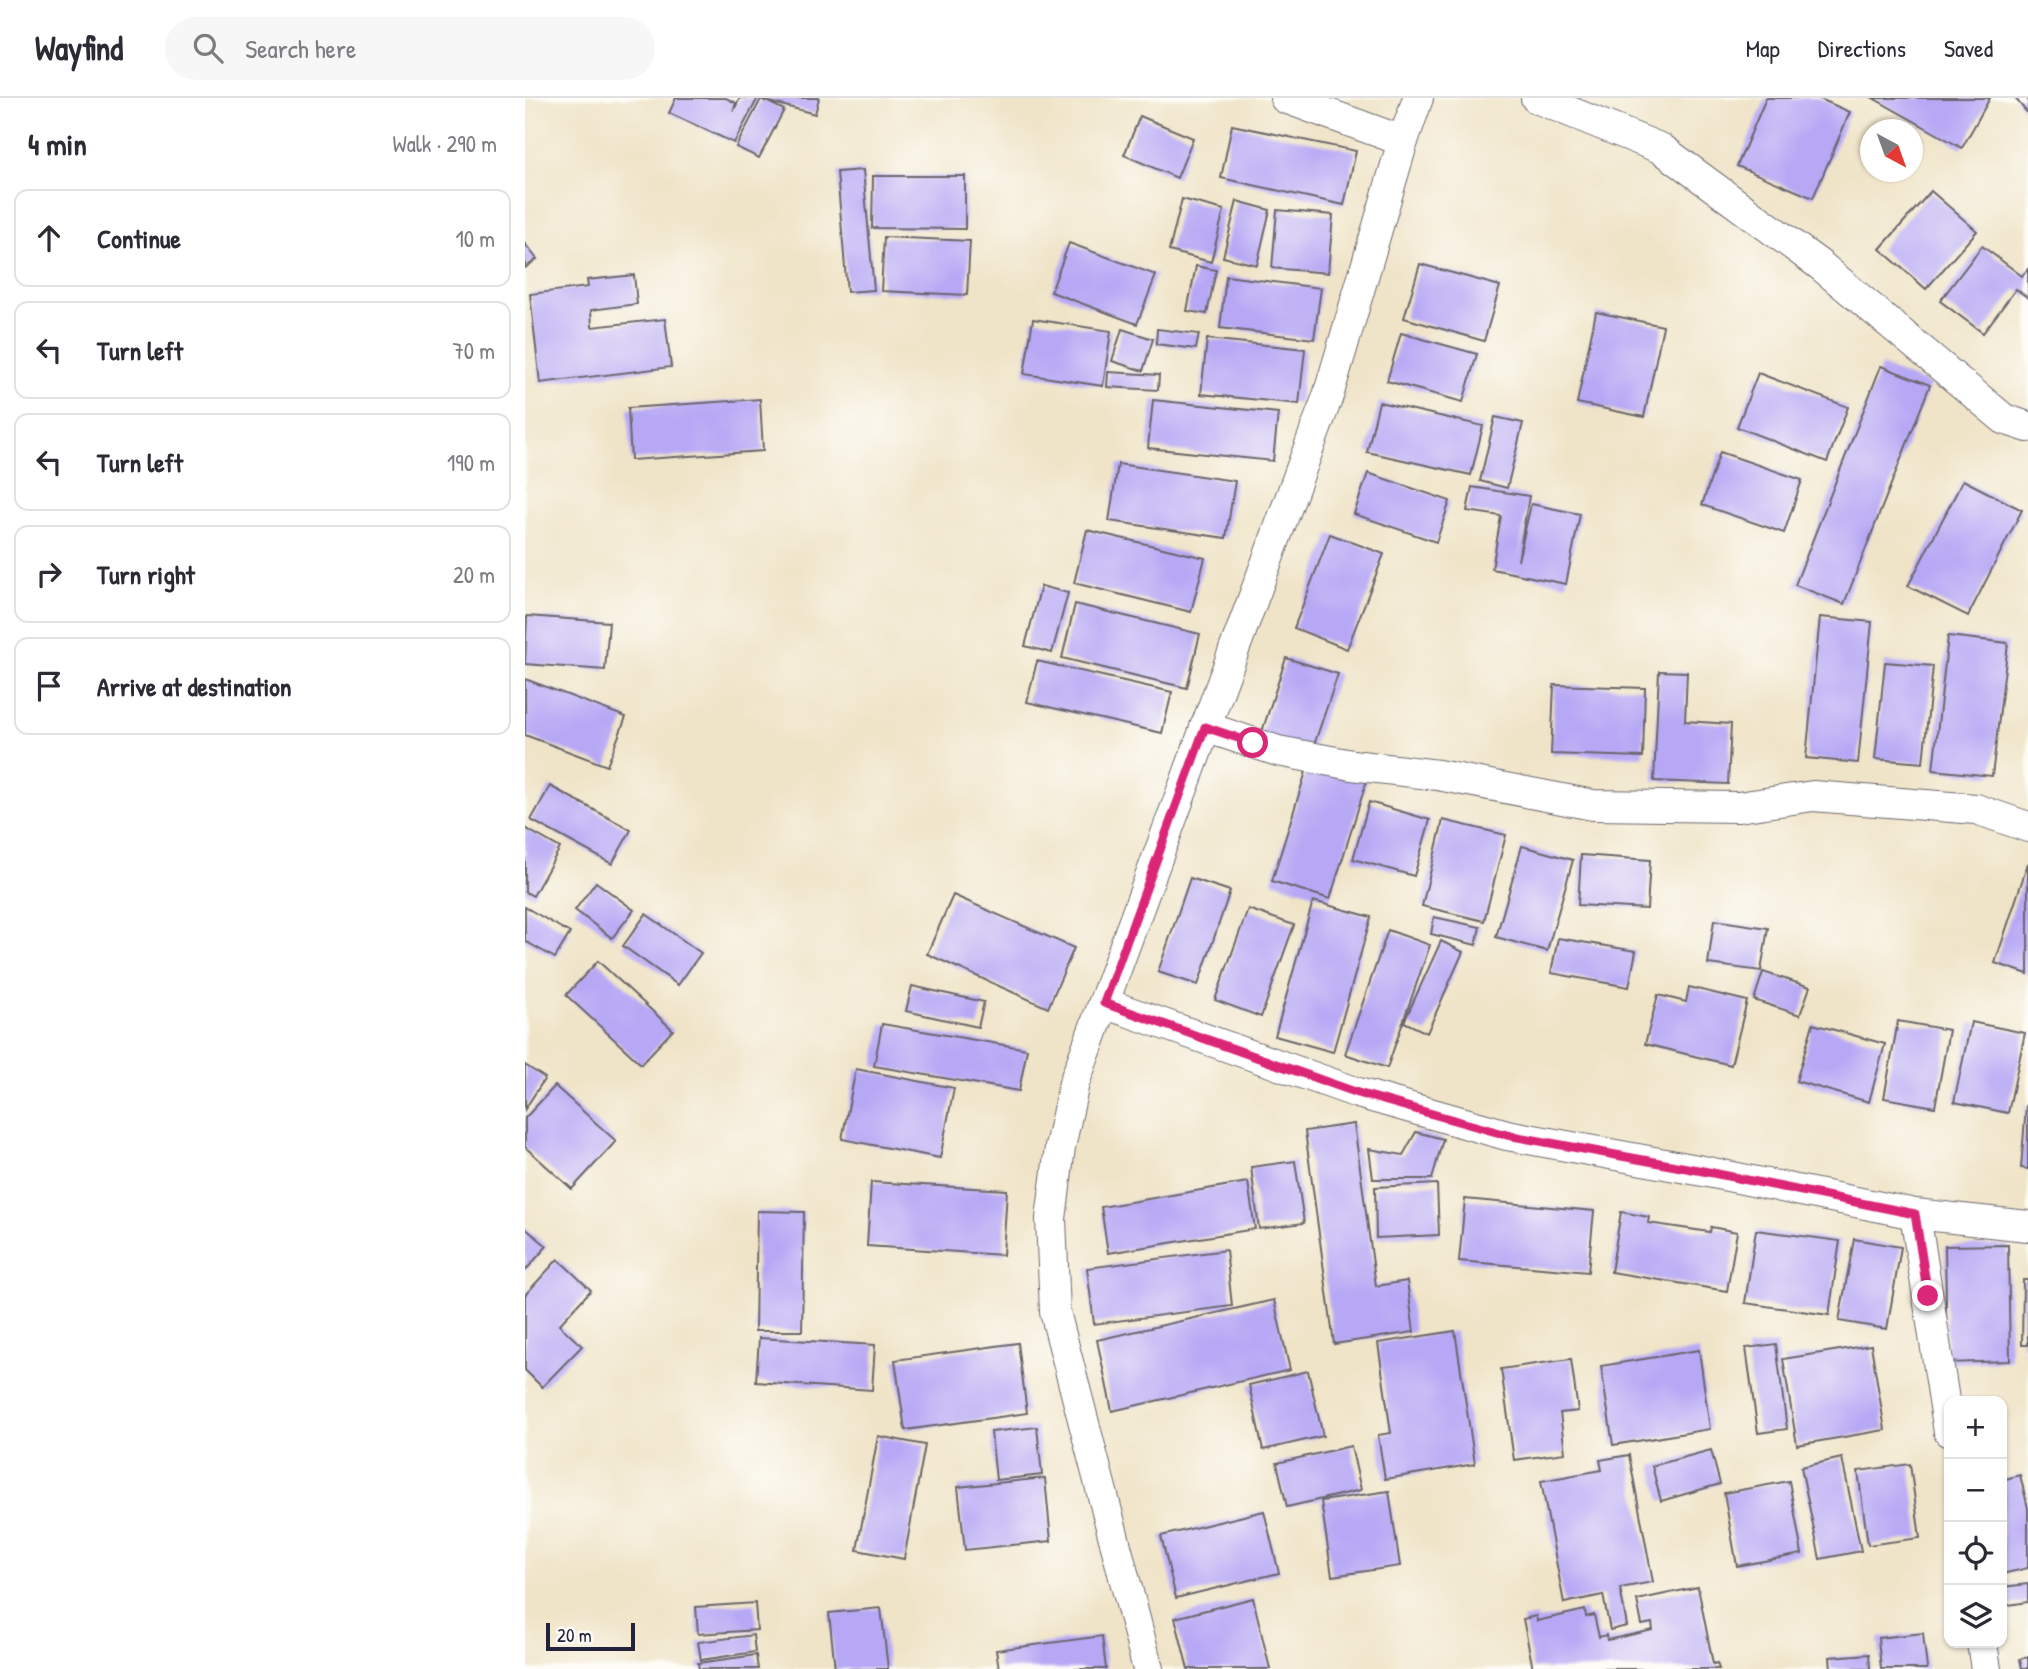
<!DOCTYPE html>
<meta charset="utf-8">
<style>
:root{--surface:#fff;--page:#f7f7f7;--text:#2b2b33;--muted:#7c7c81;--line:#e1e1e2}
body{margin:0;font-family:"Patrick Hand",sans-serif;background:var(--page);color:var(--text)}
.controls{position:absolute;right:21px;bottom:21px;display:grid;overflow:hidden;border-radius:14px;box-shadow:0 2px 5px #0004}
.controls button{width:63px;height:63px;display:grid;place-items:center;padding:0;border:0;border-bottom:2px solid var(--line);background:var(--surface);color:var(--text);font:35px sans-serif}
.compass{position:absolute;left:1335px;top:21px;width:63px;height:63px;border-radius:50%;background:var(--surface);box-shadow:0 2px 5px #0004;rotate:139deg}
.scale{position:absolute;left:21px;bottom:18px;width:89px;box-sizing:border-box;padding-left:7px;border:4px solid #22223b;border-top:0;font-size:19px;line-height:24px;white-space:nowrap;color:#22223b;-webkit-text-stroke:5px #fdfcf7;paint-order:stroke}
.stop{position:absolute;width:21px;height:21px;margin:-16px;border:5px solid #db2777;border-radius:50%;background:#fff}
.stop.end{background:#db2777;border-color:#fff;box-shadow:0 2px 7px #0008}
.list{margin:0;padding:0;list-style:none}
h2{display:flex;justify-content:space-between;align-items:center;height:91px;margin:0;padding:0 28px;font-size:30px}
h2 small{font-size:23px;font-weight:400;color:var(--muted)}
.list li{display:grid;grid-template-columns:46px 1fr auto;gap:21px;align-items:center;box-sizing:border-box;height:98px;margin:0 14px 14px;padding:0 14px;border:2px solid var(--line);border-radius:14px}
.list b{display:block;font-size:26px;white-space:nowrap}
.list em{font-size:23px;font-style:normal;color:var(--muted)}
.icon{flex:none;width:38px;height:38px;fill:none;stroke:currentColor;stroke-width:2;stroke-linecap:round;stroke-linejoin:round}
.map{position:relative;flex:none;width:1503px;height:1571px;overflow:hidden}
header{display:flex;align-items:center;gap:42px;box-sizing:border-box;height:98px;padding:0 35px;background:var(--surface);border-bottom:2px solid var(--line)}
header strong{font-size:33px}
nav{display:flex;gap:38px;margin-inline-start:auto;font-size:24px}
.search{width:490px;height:63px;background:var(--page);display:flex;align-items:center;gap:18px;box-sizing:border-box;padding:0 24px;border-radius:38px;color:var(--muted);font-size:26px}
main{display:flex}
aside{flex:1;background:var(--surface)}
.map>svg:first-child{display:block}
.building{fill:#b7a8f5}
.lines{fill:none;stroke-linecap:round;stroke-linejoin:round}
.minor-casing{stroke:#6a666c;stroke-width:32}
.minor{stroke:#fff;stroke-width:30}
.route{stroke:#db2777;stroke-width:9}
</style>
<header>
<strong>Wayfind</strong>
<div class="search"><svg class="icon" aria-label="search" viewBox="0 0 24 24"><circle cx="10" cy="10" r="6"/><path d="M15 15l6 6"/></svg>Search here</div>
<nav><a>Map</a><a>Directions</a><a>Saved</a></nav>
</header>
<main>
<aside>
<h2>4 min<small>Walk · 290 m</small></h2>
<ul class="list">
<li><svg class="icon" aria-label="ahead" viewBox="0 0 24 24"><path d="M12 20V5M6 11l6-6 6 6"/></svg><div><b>Continue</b></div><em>10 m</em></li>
<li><svg class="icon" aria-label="left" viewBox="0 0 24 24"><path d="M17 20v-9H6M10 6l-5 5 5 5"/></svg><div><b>Turn left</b></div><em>70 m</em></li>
<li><svg class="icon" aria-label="left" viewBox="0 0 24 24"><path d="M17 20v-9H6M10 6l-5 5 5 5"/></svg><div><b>Turn left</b></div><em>190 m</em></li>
<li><svg class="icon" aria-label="right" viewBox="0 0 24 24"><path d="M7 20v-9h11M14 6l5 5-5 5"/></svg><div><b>Turn right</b></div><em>20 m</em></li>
<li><svg class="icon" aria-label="arrive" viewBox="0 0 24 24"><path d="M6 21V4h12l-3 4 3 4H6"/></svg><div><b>Arrive at destination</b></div></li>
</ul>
</aside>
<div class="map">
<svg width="1503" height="1571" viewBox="0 0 1503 1571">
<rect width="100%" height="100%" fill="#fdfcf7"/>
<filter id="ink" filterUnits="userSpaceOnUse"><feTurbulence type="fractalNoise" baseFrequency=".0143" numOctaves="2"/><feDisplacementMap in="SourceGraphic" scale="14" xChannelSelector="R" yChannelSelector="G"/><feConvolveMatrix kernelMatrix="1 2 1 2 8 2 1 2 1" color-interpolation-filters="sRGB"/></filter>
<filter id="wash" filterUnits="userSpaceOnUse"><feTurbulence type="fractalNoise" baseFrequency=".00686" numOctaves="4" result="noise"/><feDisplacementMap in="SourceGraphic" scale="28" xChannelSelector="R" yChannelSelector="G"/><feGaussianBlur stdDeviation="1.57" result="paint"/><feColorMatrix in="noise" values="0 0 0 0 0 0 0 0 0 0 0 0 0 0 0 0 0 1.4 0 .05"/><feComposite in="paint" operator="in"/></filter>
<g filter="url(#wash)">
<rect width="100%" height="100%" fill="#f0e4c8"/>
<g id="blocks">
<!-- building -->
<g class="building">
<path d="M151,0H201L211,5L208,14L215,0H233L209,45L144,15Z"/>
<path d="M241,0H294L290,16L241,3L259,12L234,60L211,49L236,1L240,3Z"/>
<path d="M1241,0H1293L1325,14L1288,100L1212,68Z"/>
<path d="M1348,0H1465L1437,50Z"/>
<path d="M1490,0H1503V16Z"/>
<path d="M615,18L668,40L652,80L599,57Z"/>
<path d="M707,27L831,53L819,107L696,80Z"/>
<path d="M338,72L349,192L322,194L312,74Z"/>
<path d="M348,78H440V131L347,130Z"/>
<path d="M1406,93L1452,133L1401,191L1355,151Z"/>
<path d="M657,101L699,112L686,164L644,153Z"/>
<path d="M712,103L745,112L732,167L698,159Z"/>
<path d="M752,112L808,117L803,175L747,170Z"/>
<path d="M359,139L445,143L442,197L356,193Z"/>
<path d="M544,145L631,177L612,226L526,194Z"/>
<path d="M0,146L12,161L0,170Z"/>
<path d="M1457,148L1497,178L1503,171V200L1491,191L1458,235L1415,203Z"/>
<path d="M895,166L975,188L959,243L879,220Z"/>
<path d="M671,168L691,172L682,216L662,213Z"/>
<path d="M109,177L112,206L66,212L67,229L140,221L146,269L15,285L5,196L63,189L62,182Z"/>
<path d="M701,178L796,190L789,241L695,230Z"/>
<path d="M1071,214L1138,228L1119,319L1052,305Z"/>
<path d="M508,221L586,233L578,288L499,276Z"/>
<path d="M597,231L628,241L618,273L587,263Z"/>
<path d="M632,231L674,236L671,251L631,246Z"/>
<path d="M876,235L952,256L938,304L862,283Z"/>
<path d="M682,241L780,251L774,306L676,296Z"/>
<path d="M1356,268L1405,287L1319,506L1270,487Z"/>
<path d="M583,274L634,277L633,292L582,289Z"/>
<path d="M1233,275L1323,309L1302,364L1212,329Z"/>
<path d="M235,301L238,353L106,362L103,310Z"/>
<path d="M628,302L753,315L748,363L623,350Z"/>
<path d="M854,304L958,328L946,377L842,354Z"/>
<path d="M970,319L998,325L982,390L955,383Z"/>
<path d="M1195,354L1277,382L1259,435L1177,407Z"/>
<path d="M593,366L710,383L701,440L584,423Z"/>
<path d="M843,375L925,403L911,444L829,416Z"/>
<path d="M1438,382L1497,412L1443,518L1383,488Z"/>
<path d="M947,389L1004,398L993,463L1006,406L1055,416L1041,486L967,471L976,418L942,413Z"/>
<path d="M562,432L680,460L666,514L549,485Z"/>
<path d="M805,436L859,456L822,551L769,530Z"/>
<path d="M516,488L543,495L527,555L500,548Z"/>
<path d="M550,506L675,536L662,590L537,560Z"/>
<path d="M2,518L84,524L80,572L0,566Z"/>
<path d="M1295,519L1347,524L1333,665L1281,660Z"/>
<path d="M1423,538L1483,545L1467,678L1408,672Z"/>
<path d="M761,560L813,576L786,656L735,640Z"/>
<path d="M512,563L647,594L637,635L502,604Z"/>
<path d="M1360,564L1408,568L1398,665L1350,661Z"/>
<path d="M1134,573L1162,574L1160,623L1206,626L1203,686L1129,683Z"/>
<path d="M0,581L101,619L82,668L0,637Z"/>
<path d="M1029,587L1120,590L1118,659L1026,656Z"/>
<path d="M784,664L842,682L805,801L747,783Z"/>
<path d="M25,688L106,732L87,766L6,722Z"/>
<path d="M844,704L905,722L889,778L828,761Z"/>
<path d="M918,722L981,737L959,823L897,808Z"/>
<path d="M0,730L35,750L8,798L0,794Z"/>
<path d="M997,748L1048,762L1022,853L971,839Z"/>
<path d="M1056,757L1125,762L1122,811L1053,807Z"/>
<path d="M1503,765V876L1470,865Z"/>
<path d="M665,780L705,793L673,887L633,874Z"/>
<path d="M71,784L109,812L87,840L50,812Z"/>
<path d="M428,797L549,850L523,910L402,856Z"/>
<path d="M788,803L846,819L808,954L750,938Z"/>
<path d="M0,809L45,835L30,860L0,843Z"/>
<path d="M723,811L769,827L736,919L690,902Z"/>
<path d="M121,816L176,855L153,887L98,848Z"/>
<path d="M909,819L955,829L951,847L906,836Z"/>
<path d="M1189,822L1243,830L1236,873L1183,866Z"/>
<path d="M863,832L905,847L862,970L820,956Z"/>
<path d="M1033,840L1111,853L1104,889L1026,875Z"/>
<path d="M916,843L938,854L902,935L879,924Z"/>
<path d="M73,863L148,932L116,966L41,897Z"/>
<path d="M1238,874L1285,889L1275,917L1229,902Z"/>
<path d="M387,888L459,904L453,929L381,913Z"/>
<path d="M1164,889L1222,903L1206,967L1120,946L1133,897L1161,904Z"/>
<path d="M1373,923L1424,932L1410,1009L1359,1000Z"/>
<path d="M1446,924L1500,935L1483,1015L1429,1004Z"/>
<path d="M357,926L502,951L494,993L349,968Z"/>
<path d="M1288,926L1360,946L1344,1004L1271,983Z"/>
<path d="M0,967L20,980L0,1011Z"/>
<path d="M331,971L429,990L415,1060L317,1041Z"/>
<path d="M30,988L91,1043L47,1091L0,1049V1020Z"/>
<path d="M1501,1008L1503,1009V1071L1496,1070Z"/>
<path d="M829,1026L851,1188L882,1183L889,1234L809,1246L780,1033Z"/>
<path d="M891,1034L918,1041L907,1081H848L844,1051L878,1057Z"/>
<path d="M770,1063L779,1125L734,1131L726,1069Z"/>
<path d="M346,1084L482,1092L478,1157L342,1148Z"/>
<path d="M723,1084L730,1131L583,1155L576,1109Z"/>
<path d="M912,1086L914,1137L851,1140L850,1089Z"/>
<path d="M940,1101L1069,1113L1063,1174L934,1163Z"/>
<path d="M232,1113L279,1114L277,1233H230Z"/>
<path d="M1096,1114L1124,1119L1123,1125L1185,1134L1186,1129L1212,1134L1202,1193L1086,1174Z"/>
<path d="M0,1130L22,1148L0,1173Z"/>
<path d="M1231,1132L1315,1143L1304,1217L1220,1205Z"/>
<path d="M1329,1141L1376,1149L1362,1231L1314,1223Z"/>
<path d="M1483,1147L1485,1263L1422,1265L1420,1148Z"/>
<path d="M701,1152L707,1208L569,1226L562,1170Z"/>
<path d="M33,1161L66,1192L34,1227L57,1248L17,1289L0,1272V1197Z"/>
<path d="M1498,1182H1503V1247H1497Z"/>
<path d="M749,1202L765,1272L587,1313L572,1242Z"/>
<path d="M930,1233L950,1366L860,1381L853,1337L866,1335L853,1245Z"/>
<path d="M234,1240L350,1247L347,1292L231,1284Z"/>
<path d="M493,1245L502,1315L380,1332L370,1262Z"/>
<path d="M1251,1246L1262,1331L1233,1335L1221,1250Z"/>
<path d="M1346,1247L1360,1332L1272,1347L1258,1261Z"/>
<path d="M1174,1252L1185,1331L1088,1347L1076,1268Z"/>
<path d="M1046,1261L1053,1313L1035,1315L1040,1355L989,1362L976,1271Z"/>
<path d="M783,1273L798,1338L738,1352L724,1287Z"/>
<path d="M512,1329L517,1377L471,1382L466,1334Z"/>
<path d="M353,1338L400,1347L379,1461L332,1452Z"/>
<path d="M826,1348L836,1392L762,1409L752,1365Z"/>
<path d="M1186,1352L1195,1386L1136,1403L1127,1368Z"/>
<path d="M1104,1357L1128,1484L1095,1490L1102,1528L1085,1532L1078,1497L1039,1505L1016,1383L1077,1372L1075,1362Z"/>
<path d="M1317,1360L1336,1453L1295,1461L1276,1369Z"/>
<path d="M1385,1366L1395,1440L1343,1447L1333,1373Z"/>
<path d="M1495,1377L1503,1410V1470L1477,1476V1382Z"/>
<path d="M520,1380L526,1443L440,1452L433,1389Z"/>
<path d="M1264,1383L1277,1456L1212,1468L1199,1395Z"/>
<path d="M864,1393L875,1468L807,1478L796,1403Z"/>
<path d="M739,1413L754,1475L651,1500L636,1438Z"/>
<path d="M1503,1486V1504L1477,1508V1489Z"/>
<path d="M1173,1489L1188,1566L1192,1565L1194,1571H1020V1569L1008,1571L998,1521L1011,1518L1012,1523L1060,1512L1061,1519L1069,1517L1074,1539L1081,1537L1082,1542L1128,1532L1127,1525L1117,1527L1112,1502Z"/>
<path d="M728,1500L745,1571H663L650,1520Z"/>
<path d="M230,1505L232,1532L173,1536L171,1509Z"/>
<path d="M356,1510L363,1571H310L304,1515Z"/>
<path d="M1398,1535L1402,1571H1356L1353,1540Z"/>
<path d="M228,1537L230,1554L176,1562L173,1544Z"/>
<path d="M577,1538L581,1571H474L471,1552Z"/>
<path d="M1344,1556L1345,1571H1306L1305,1559Z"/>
<path d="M231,1557L233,1571H174L173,1565Z"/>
<path d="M1503,1559V1571H1497L1495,1561Z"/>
</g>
</g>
</g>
<g filter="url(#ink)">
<use href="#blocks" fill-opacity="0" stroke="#6a666c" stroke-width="2"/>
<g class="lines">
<!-- minor casing -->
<g class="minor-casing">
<g id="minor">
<path d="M760,0L878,43"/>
<path d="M1011,0L1137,51L1295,167L1479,321L1503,329"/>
<path d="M680,629L753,653L827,667L913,677L1068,707L1213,709L1288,698L1451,711L1503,729"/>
<path d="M579,905L833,995L982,1037L1178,1073L1390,1116L1503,1128"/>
<path d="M1390,1116L1424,1334"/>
<path d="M1457,1545L1461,1571"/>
<path d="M623,1571L530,1214L526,1121L535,1049L549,985L803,298L878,43L893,0"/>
</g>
</g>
<!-- minor -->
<use href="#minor" class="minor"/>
</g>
</g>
<g class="lines" filter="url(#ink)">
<!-- route -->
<path class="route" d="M728,645L680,629L579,905L833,995L982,1037L1178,1073L1390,1116L1403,1198"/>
</g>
</svg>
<div class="controls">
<button>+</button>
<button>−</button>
<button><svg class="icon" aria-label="locate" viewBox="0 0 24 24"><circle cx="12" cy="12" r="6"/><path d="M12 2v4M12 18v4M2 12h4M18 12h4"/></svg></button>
<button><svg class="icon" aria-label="layers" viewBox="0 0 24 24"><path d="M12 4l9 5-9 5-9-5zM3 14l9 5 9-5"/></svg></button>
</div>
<svg class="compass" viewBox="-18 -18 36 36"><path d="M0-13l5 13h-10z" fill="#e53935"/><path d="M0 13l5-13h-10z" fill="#7c7c81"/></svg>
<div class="scale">20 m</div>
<div class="stop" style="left:728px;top:645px"></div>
<div class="stop end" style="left:1403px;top:1198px"></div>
</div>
</main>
